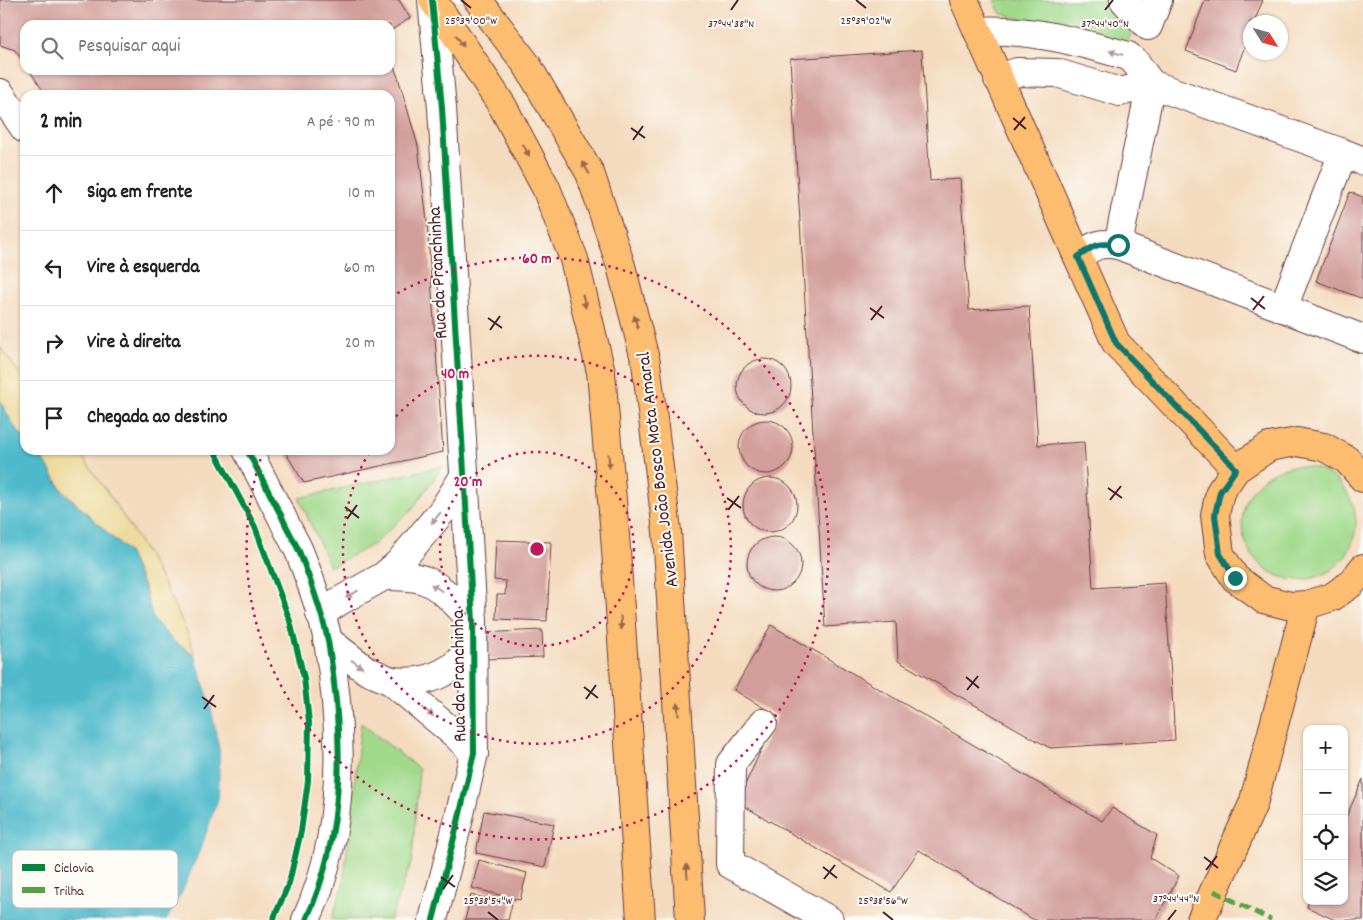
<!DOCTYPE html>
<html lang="pt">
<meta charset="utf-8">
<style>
:root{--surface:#fff;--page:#f2f2f2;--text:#222;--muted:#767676;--line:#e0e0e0}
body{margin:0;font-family:Dekko,sans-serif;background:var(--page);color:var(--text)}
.controls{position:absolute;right:15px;bottom:15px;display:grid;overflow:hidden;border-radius:10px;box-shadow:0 1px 4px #0004}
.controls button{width:45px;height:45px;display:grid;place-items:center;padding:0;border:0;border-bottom:1px solid var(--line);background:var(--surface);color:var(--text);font:25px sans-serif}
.compass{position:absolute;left:1243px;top:15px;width:45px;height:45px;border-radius:50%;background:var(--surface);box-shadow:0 1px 4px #0004;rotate:127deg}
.stop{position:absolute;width:15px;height:15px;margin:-11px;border:4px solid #0f766e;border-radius:50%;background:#fff}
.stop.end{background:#0f766e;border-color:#fff;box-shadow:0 1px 5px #0008}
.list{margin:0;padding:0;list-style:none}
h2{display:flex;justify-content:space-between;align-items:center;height:65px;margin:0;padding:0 20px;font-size:21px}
h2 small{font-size:16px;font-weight:400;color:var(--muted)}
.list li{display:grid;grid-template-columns:32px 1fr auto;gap:15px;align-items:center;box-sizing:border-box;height:75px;padding:0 20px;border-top:1px solid var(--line)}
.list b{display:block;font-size:19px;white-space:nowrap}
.list em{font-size:16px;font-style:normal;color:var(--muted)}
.icon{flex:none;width:28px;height:28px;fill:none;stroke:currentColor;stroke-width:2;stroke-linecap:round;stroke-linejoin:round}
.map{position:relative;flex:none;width:1363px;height:920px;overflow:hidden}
.search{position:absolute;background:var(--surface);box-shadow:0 1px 4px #0004;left:20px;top:20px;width:375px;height:55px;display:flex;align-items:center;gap:12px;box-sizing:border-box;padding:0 18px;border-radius:15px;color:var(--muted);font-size:19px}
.panel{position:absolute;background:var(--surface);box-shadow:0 1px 4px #0004;left:20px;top:90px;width:375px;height:365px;border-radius:15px}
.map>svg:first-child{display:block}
.green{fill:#a1d98b;stroke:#767c5b}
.sand{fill:#eeda9e;stroke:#9c7c64}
.water{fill:#4db9ca;stroke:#4c6c7a}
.pier{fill:#f4dbbf}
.building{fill:#d29e99}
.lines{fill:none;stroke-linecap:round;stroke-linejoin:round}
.minor-casing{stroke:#643b41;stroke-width:30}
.major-casing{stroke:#643b41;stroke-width:30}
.minor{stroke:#fff;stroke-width:28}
.major{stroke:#fcbd6f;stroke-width:28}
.quiet{stroke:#56a243;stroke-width:5;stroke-dasharray:10 5;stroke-linecap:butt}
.cycleway-casing{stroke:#fdfcf7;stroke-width:9}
.cycleway{stroke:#00873e;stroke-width:6}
.oneway{fill:#9a664a}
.oneway2{fill:#ae9aa0}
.route{stroke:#0f766e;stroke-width:6}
.ticks{fill:none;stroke:#4a1f2b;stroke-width:2}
.ring{fill:none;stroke:#c2185b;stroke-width:2.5;stroke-dasharray:2.5 5}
.labels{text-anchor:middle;stroke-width:4;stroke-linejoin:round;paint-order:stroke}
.street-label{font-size:19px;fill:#4a1f2b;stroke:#fdfcf7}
.key{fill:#fdfcf7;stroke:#c7baba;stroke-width:1}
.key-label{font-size:14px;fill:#4a1f2b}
.ticks-label{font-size:12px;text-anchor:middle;fill:#4a1f2b;stroke:#fdfcf7;stroke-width:4;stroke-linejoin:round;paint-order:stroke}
.centre{fill:#c2185b;stroke:#fdfcf7;stroke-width:2.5}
.ring-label{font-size:15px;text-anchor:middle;font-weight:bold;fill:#c2185b;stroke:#fdfcf7;stroke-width:4;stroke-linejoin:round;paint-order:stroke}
</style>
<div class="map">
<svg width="1363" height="920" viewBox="0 0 1363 920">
<rect width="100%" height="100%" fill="#fdfcf7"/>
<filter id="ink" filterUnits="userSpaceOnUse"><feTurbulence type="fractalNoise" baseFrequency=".02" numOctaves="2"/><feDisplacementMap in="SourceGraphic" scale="10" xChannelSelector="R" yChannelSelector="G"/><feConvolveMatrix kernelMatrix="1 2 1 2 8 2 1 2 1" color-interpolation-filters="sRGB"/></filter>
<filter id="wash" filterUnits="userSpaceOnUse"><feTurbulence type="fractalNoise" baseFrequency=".0096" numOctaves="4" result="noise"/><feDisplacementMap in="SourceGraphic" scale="20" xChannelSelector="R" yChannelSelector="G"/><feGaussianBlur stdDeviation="1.12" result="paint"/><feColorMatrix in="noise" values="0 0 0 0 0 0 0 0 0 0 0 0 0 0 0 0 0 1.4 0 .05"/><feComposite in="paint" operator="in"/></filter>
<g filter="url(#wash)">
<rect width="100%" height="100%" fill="#f4dbbf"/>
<!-- green -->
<g class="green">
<path d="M994,0H1143L1125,50L1000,13Z"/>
<circle cx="1299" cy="523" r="57"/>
<path d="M443,466L413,508L374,544L330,567L299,498Z"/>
<path d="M361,723L419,769L412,861L390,920H331L343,886Z"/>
</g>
<!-- sand -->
<g class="sand">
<path d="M0,347L25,381V439L14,426L0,401Z"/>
<path d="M35,450H77C112,497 145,546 171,599C180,617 189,635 195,655L173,641L153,619L144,587L128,552L62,490L43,459Z"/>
</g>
<!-- water -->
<path class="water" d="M0,401L14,426L25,439V450H35L43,459L62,490L128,552L144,587L153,619L173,641L195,655L211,705L220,752L219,797L204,841L183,891L167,920H0Z"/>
<!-- pier -->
<path class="pier" d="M194,651L198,654L213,704L222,751V797L207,842L185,892L169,920H167L183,891L204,841L219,797L220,751L211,705Z"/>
<g id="blocks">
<!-- building -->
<g class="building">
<path d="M0,0H399L410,18L390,31V25H25V64L15,50L0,45Z"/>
<path d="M1205,0H1263L1254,22H1250V32L1236,70L1186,51Z"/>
<path d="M922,50L930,181L960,179L969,310L1029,306L1038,445L1084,442L1093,588L1165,583L1175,740L1050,748L898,661L896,622L825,627L790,59Z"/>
<path d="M390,57L398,77L418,146L427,221L443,452L304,483L284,450H390V95H46L29,70H390Z"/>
<path d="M1350,192L1363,197V299L1316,281Z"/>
<circle cx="764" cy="386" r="27"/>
<circle cx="766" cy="447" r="27"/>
<circle cx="770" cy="505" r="27"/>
<circle cx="774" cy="564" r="27"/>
<path d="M496,540L551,542L547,621L496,619L497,595H505L506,581L494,580Z"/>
<path d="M771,625L1102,821L1112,808L1157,835L1150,858L1179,876L1156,920H1034L919,850L891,892L737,802L777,716L734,690Z"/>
<path d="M542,630L543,657L483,659L482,633Z"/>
<path d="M1363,779V920H1335L1307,907L1309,901H1344V822Z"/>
<path d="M484,811L554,824L545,867L476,853Z"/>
<path d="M479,860L527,873L520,900L472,888Z"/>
<path d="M471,895L512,904L508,920H465Z"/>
</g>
</g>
</g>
<g filter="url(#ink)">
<use href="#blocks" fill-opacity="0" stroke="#643b41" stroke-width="1"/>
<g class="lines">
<!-- minor casing -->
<g class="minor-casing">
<g id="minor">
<path d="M432,0L442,108L473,621L474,753L458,822L433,920"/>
<path d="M1124,0L1148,26L1158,0"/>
<path d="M978,31C1029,28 1079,42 1128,56L1136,63L1151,84"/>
<path d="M998,79L1017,72L1057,73L1120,92L1151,84"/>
<path d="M0,93L25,129"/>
<path d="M1343,153L1283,308L1118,245L1151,84L1343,153L1363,161"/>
<path d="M1078,257C1093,246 1098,242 1118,245"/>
<path d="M1283,308L1363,339"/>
<path d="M247,450C259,472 270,495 282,517C287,529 294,540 299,551C310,579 322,612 328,641C344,734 346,833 306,920"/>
<path d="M384,576C397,576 412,576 424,580C443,587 458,606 473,621"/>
<path d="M320,614L338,602L384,576L398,564L443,510L463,478"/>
<path d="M327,640L366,670L391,681L456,735L474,753"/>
<path d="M391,681C413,683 431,681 451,668C459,663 466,652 473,645"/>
<path d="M763,723L731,764L730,864L829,920"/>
</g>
</g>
<!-- major casing -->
<g class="major-casing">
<g id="major">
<path d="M433,0L503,107L546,188L574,259L601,372L615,535L641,920"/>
<path d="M478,0L527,65L590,173L621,266L646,363L667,531L690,920"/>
<path d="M964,0L1116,343L1236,469"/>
<path d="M1363,478L1347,460L1324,447L1297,442L1269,447L1236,469L1220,492L1215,515L1220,554L1235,578L1263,599L1291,606L1306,605L1332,597L1352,583L1363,568"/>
<path d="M1201,920L1253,804L1306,605"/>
</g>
</g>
<!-- minor -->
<use href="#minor" class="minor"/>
<!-- major -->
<use href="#major" class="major"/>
<!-- quiet -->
<path class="quiet" d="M1214,891L1271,920"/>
<!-- cycleway casing -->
<g class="cycleway-casing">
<g id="cycleway">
<path d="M432,0L442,108L473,621L474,753L458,822L433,920"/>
<path d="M214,450L255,527L290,621L304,678L309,722L308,781L301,831L289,883L273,920"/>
<path d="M247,450C259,472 270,495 282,517C287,529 294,540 299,551C310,579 322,612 328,641C344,734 346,833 306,920"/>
</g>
</g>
<!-- cycleway -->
<use href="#cycleway" class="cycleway"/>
</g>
<!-- one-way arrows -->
<defs><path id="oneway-solid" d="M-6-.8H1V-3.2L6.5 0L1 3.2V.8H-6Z" transform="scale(1.25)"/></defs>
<g class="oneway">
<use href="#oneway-solid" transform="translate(460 41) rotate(57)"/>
<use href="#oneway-solid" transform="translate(526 150) rotate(62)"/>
<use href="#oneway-solid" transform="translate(586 168) rotate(-119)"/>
<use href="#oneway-solid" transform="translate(584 301) rotate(77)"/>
<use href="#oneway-solid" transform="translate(636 322) rotate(-105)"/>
<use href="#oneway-solid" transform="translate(609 461) rotate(85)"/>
<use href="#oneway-solid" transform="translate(621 623) rotate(86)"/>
<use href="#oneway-solid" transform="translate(678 709) rotate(-94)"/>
<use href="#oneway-solid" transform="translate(687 871) rotate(-94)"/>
</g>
<g class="oneway2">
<use href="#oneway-solid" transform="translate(1116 53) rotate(-164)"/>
<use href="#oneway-solid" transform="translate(436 518) rotate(130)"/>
<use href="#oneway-solid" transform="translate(437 588) rotate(-148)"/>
<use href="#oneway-solid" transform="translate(352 594) rotate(151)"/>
<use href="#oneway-solid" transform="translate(357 664) rotate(36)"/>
<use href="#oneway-solid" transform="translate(428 712) rotate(39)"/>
</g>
</g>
<g class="lines" filter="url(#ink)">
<!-- route -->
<path class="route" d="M1118,245C1098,242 1093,246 1078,257L1116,343L1236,469L1220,492L1215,515L1220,554L1235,578"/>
</g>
<!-- ticks -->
<path class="ticks" d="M461,0L471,8M856,0L866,8M731,10L738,0M1105,10L1113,0M1013,118L1026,129M631,128L645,138M1014,130L1025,117M633,140L643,126M1251,298L1265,309M870,308L884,318M1253,310L1264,296M488,318L502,328M871,320L882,306M490,330L500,316M1108,488L1122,498M727,498L741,508M1110,500L1121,486M345,507L359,518M728,510L739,496M347,519L357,505M966,677L979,688M584,687L598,698M967,690L978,676M202,697L216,707M586,699L596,685M204,709L214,695M1204,857L1218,868M823,867L837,878M1206,870L1217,856M441,877L455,887M824,879L835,865M443,889L453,875M488,912L498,920M883,912L893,920M1168,920L1176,910"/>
<!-- distance rings -->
<g class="ring">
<circle cx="537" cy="549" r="97"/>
<path d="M391 422A194 194 0 1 1 370 451"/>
<path d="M391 297A291 291 0 1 1 263 452"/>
</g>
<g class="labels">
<!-- street labels -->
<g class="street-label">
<text transform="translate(436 273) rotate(-93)" y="7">Rua da Pranchinha</text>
<text transform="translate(656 470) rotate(-97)" y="7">Avenida João Bosco Mota Amaral</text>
<text transform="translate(457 676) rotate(-91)" y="7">Rua da Pranchinha</text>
</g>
</g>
<!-- legend -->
<rect x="12" y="850" width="166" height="58" rx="8" class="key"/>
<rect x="22" y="864" width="23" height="7" fill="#00873e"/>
<rect x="22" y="887" width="23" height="6" fill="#56a243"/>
<g class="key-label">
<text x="54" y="872">Ciclovia</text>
<text x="54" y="895">Trilha</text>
</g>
<g class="ticks-label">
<text x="471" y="24">25°39'00"W</text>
<text x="866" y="24">25°39'02"W</text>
<text x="731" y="27">37°44'38"N</text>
<text x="1105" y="27">37°44'40"N</text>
<text x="1176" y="902">37°44'44"N</text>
<text x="488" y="904">25°38'54"W</text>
<text x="883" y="904">25°38'56"W</text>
</g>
<circle cx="537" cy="549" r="8" class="centre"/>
<g class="ring-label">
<text x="537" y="263">60 m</text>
<text x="455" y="378">40 m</text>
<text x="468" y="486">20 m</text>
</g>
</svg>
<div class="controls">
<button>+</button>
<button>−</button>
<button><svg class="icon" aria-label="locate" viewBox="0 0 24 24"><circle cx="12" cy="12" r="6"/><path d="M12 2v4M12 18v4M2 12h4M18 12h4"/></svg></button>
<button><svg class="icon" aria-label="layers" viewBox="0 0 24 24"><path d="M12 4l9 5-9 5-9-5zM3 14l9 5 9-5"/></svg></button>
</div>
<svg class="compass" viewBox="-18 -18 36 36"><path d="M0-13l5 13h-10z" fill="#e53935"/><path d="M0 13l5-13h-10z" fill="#767676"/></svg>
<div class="stop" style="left:1118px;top:245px"></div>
<div class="stop end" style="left:1235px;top:578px"></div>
<div class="search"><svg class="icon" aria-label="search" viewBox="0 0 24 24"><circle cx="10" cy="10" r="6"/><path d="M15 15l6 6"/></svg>Pesquisar aqui</div>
<section class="panel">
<h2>2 min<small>A pé · 90 m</small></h2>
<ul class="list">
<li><svg class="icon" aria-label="ahead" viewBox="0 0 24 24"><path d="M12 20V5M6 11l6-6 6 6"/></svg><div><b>Siga em frente</b></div><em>10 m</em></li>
<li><svg class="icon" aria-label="left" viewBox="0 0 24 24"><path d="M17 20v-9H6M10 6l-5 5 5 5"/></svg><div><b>Vire à esquerda</b></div><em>60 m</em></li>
<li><svg class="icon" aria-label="right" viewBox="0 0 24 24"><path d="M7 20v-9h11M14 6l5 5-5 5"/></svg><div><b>Vire à direita</b></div><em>20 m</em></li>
<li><svg class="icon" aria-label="arrive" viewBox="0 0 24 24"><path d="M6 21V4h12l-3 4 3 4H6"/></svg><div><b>Chegada ao destino</b></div></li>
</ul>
</section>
</div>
